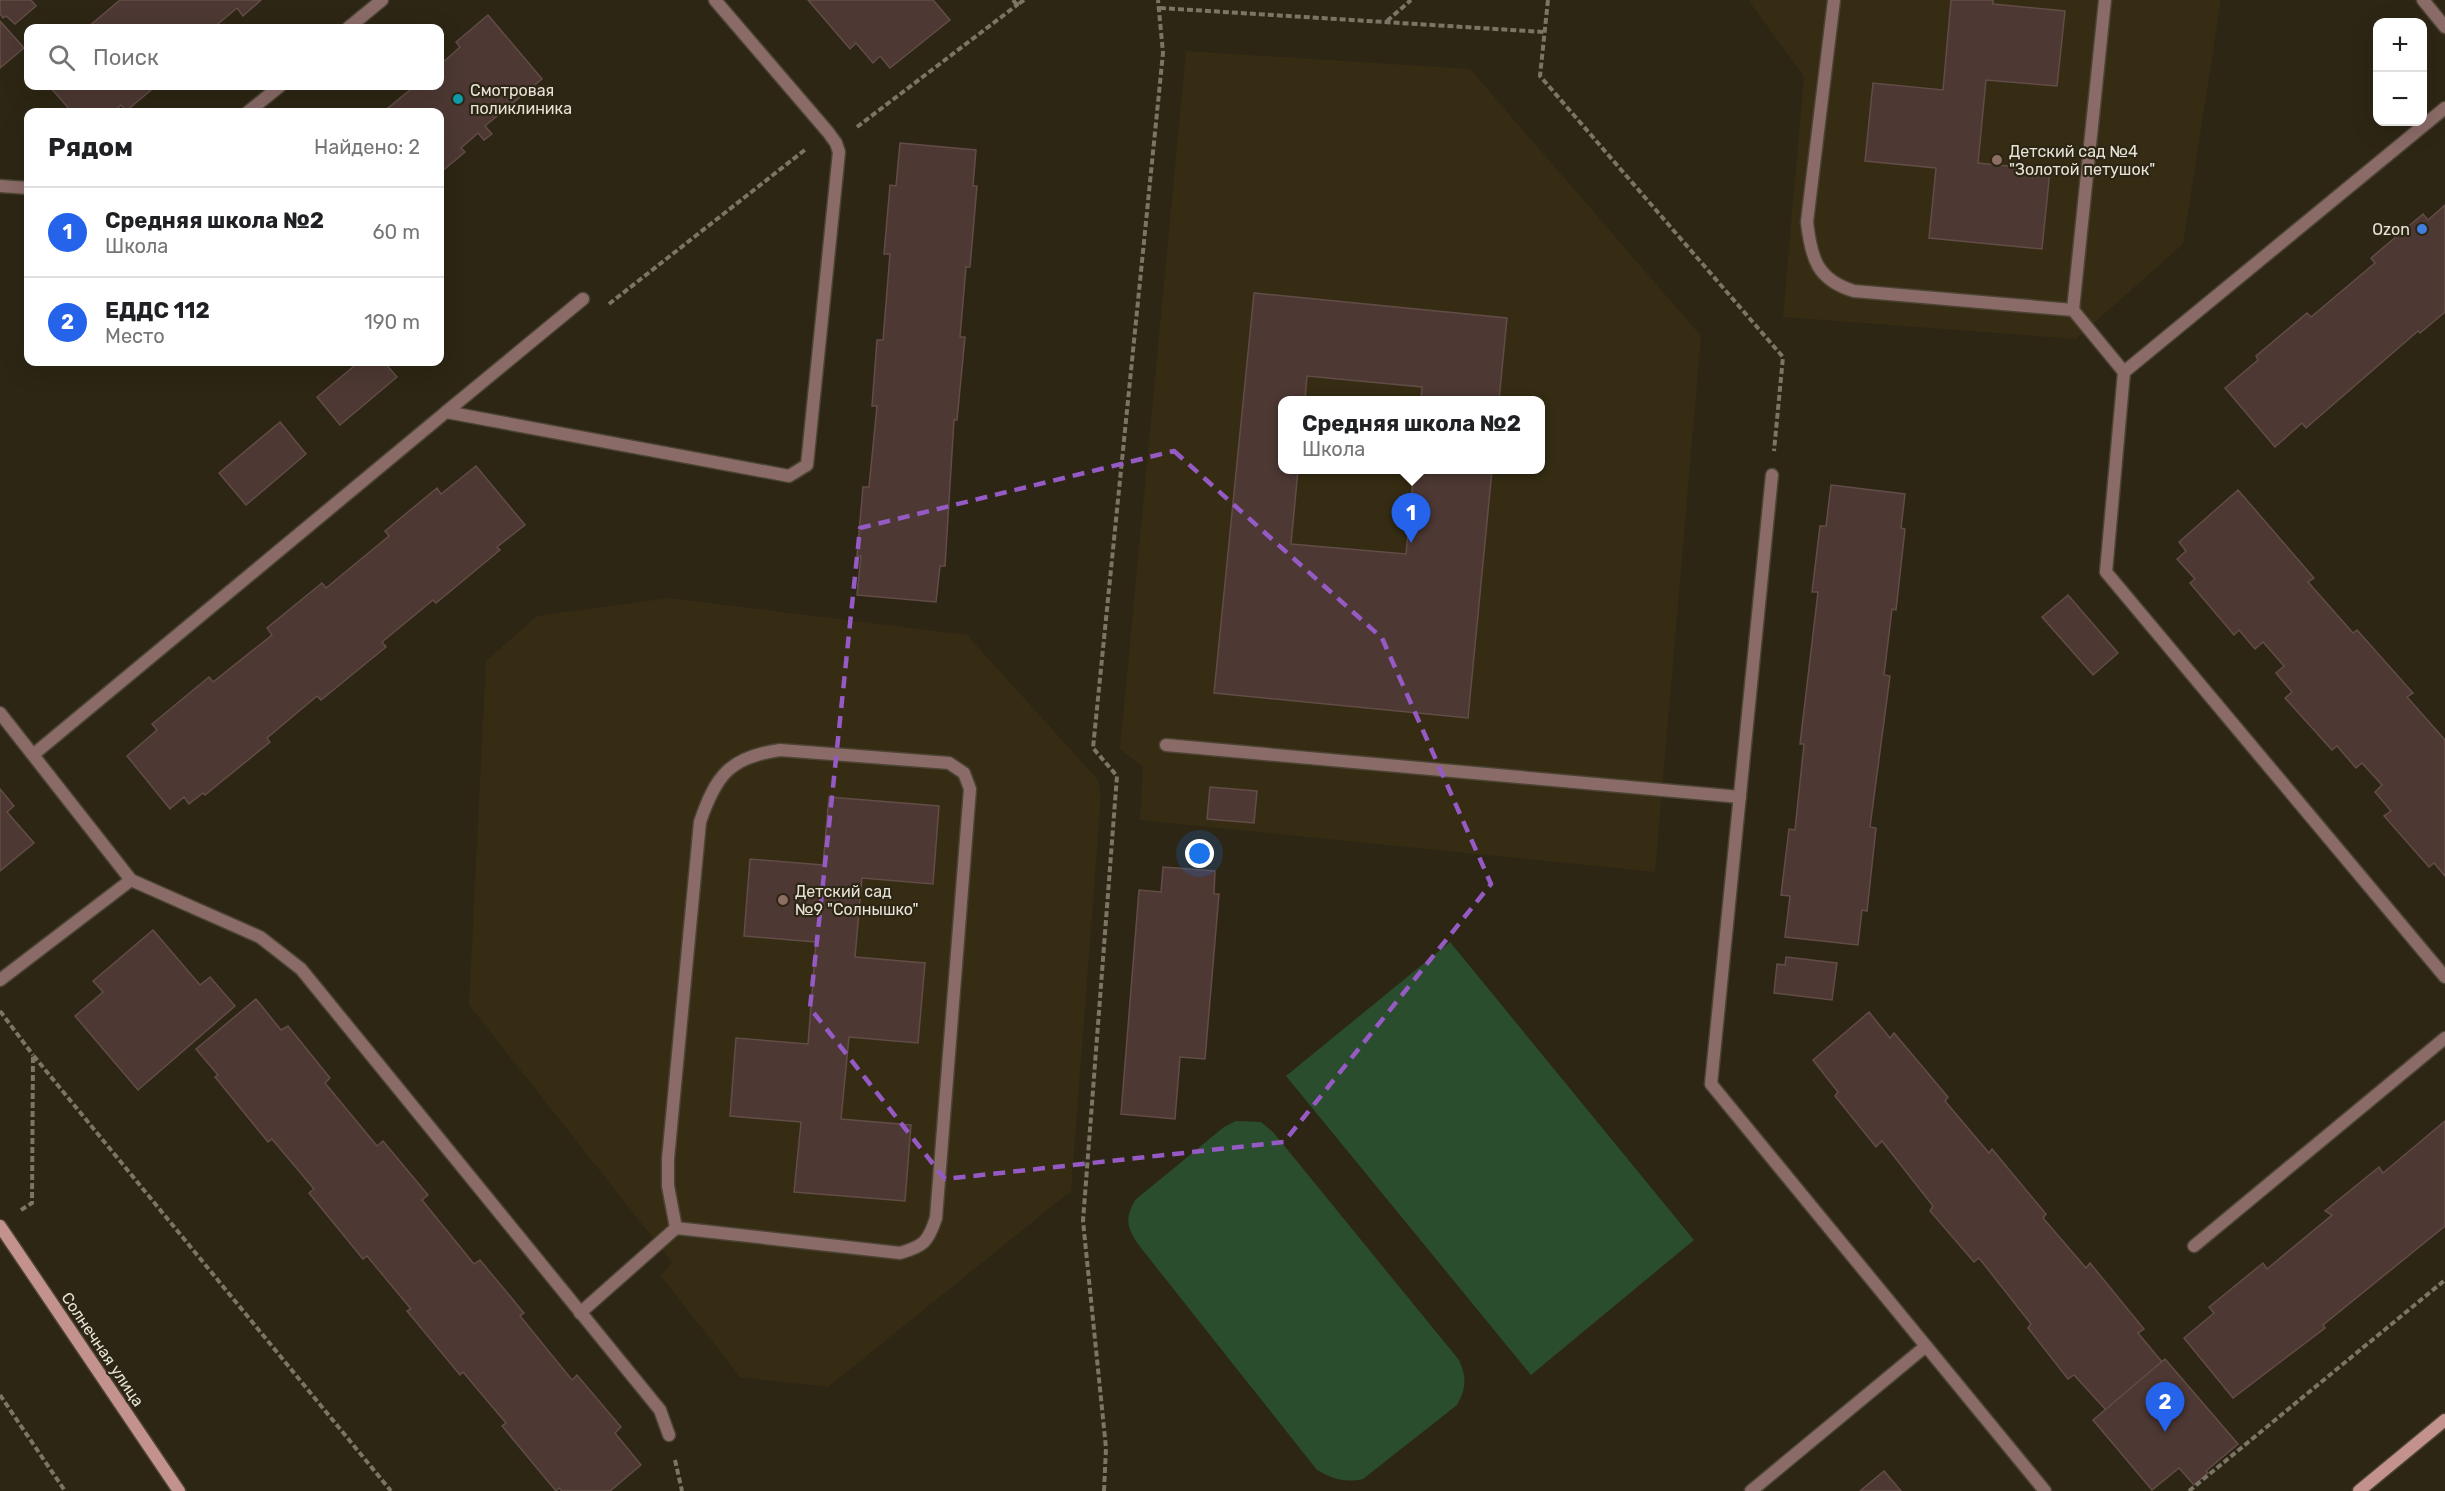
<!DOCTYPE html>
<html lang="ru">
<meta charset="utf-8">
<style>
:root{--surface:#fff;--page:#f2f2f2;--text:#202124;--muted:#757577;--line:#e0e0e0;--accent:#2563eb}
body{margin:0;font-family:Rubik,sans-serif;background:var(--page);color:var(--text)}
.controls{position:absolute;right:18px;top:18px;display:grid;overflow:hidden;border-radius:12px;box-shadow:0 6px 24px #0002}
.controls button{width:54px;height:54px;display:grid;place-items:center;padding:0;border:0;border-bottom:2px solid var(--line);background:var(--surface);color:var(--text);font:30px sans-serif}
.you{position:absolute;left:1200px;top:854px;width:21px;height:21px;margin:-15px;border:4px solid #fff;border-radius:50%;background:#1a73e8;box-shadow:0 0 0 9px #1a73e833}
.badge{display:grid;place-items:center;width:39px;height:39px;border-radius:50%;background:var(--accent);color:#fff;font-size:20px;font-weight:700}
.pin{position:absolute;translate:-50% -50px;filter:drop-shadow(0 2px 3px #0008)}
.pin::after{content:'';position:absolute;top:32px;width:21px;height:18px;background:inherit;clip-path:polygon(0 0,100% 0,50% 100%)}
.popup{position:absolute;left:1278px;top:396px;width:267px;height:78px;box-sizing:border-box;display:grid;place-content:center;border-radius:12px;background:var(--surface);filter:drop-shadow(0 2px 4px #0005);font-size:20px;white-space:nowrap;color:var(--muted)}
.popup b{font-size:22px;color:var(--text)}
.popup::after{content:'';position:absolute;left:50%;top:100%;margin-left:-12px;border:12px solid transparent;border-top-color:var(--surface)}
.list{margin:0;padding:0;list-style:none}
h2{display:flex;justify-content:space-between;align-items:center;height:78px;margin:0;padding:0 24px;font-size:26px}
h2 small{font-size:20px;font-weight:400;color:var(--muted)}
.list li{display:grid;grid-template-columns:39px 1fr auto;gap:18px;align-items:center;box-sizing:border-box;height:90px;padding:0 24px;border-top:2px solid var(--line)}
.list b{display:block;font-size:22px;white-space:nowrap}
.list p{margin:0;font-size:20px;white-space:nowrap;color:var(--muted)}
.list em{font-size:20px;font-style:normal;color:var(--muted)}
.icon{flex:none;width:33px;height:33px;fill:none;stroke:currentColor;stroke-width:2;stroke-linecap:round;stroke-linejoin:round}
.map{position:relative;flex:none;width:2445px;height:1491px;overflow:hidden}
.search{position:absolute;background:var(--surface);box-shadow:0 6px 24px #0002;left:24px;top:24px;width:420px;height:66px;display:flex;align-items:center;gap:15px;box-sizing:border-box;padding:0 21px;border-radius:12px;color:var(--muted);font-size:22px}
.panel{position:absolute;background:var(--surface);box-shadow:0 6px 24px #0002;left:24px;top:108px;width:420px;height:258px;border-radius:12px}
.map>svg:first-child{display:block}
.built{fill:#352c13;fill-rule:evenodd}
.green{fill:#2a4d2d}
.building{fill:#4d3833;stroke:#624c47;stroke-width:1.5}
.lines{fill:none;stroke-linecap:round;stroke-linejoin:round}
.lane-casing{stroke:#4b4433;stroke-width:15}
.secondary-casing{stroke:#4b4433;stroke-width:15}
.path{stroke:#7b7566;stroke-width:4;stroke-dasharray:6 3;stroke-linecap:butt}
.lane{stroke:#8a6b68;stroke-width:12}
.secondary{stroke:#c3928c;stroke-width:12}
.marked{fill:none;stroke:#965ac5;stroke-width:4.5;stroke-dasharray:12 8;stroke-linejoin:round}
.culture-dot{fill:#0f9aa8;stroke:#2d2614;stroke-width:2}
.education-dot{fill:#8d6e63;stroke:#2d2614;stroke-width:2}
.shop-dot{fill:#3f7fe0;stroke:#2d2614;stroke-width:2}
.labels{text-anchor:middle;stroke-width:4.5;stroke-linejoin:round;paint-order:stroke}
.poi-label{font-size:16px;fill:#e7e3d8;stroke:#2d2614;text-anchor:start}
.street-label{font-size:16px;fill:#e7e3d8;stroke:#2d2614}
</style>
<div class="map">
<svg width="2445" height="1491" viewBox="0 0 2445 1491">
<rect width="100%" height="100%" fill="#2d2614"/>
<!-- built -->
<g class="built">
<path d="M1748,0H2221L2183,244L2076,339L1783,317L1804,76Z"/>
<path d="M1186,51L1470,69L1701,336L1655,872L1140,820L1143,767L1120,749ZM1282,400H1540V470H1282Z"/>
<path d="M669,598L967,635L1098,780L1101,796L1071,1191L828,1387L740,1377L661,1276L672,1262L469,1005L486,661L537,616Z"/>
</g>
<!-- green -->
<g class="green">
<path d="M1450,942L1694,1240L1531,1375L1286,1076Z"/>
<path d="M1236,1121L1261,1122L1273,1132L1459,1360C1467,1377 1466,1389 1457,1405L1363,1479C1344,1483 1333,1479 1317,1470L1141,1248C1127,1229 1124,1220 1135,1200L1224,1127Z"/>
</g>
<!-- building -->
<g class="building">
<path d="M0,0H31L36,6L15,24L6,16L3,18L0,14Z"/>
<path d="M120,0H261L243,16L237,8L213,28H87Z"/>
<path d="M808,0H933L950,20L890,68L880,56L873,63L856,43L850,49Z"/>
<path d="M1951,0H1993V4L2065,11L2057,86L1986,80L1978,163L2050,170L2042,249L1929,238L1936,168L1865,161L1873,83L1943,90Z"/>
<path d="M488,15L542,79L485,126L492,134L484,140L478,133L461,148L465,152L440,173V112H383L415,86H440V65L460,47L456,42Z"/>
<path d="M0,21L24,48L0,68Z"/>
<path d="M49,86H156L126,111L121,105L113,112H72Z"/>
<path d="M900,143L976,150L973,186H977L970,267H966L960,337H965L957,420H954L945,566H940L936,602L857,595L861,556H857L863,487H869L877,406H872L877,340H883L890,254H884L890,185L896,186Z"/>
<path d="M2445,205V312L2420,333L2418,331L2306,428L2302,423L2275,447L2225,388L2258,360L2256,356L2307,313L2311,317L2375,263L2371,258L2423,214L2428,220Z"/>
<path d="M1254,293L1507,318L1499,400H1421L1422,387L1307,376L1305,400H1282V470H1298L1291,544L1406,554L1414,470H1492L1468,718L1214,693Z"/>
<path d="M359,362H384L397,377L340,425L317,397Z"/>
<path d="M280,422L306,454L246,505L219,473Z"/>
<path d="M476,466L525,525L497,547L500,550L436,603L433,600L382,642L386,647L321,700L317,696L267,738L270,742L205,795L203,793L189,804L184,797L170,809L127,756L157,730L152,724L209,677L213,682L272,635L267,628L322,583L326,588L389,536L385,531L437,488L441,494Z"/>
<path d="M1831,485L1905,494L1901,528L1905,529L1896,610L1892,609L1884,675L1890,676L1870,827L1876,828L1867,911L1862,910L1858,945L1785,937L1790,896L1781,895L1789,829L1795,830L1804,744H1800L1818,592H1812L1820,526H1826Z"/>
<path d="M2238,490L2314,578L2308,582L2353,633L2357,630L2413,693L2407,697L2445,740V876L2434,863L2429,867L2384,816L2391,811L2375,792L2382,785L2362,763L2356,768L2337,746L2332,750L2285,698L2292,692L2276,673L2284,666L2263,642L2255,649L2239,630L2234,635L2190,583L2195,579L2177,559L2186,551L2179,542Z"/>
<path d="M2068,595L2118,653L2093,675L2042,617Z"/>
<path d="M1210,787L1257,791L1254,823L1207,819Z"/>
<path d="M0,789L14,806L7,812L34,843L0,871Z"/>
<path d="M829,797L939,806L933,884L862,878L855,957L925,963L918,1043L849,1037L841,1119L911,1125L905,1201L794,1192L801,1122L730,1116L736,1038L808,1044L816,942L744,936L750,859L823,865Z"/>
<path d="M1163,867L1215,871L1214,894H1219L1205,1059L1180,1057L1175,1119L1121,1114L1139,890L1161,892Z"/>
<path d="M153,930L200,985L210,977L235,1006L138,1090L75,1016L103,992L93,981Z"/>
<path d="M1786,957L1837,963L1832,1000L1774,993L1777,964L1785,965Z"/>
<path d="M256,999L281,1030L288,1026L330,1078L325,1083L377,1146L383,1141L428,1195L422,1200L474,1264L480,1260L524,1313L520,1316L572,1380L577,1375L621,1427L615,1433L641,1465L610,1491H562L559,1488L556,1491L502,1426L506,1423L463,1372L460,1375L407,1311L411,1309L367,1256L363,1259L309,1193L314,1189L272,1139L268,1142L215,1077L218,1075L196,1049Z"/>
<path d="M1869,1012L1890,1038L1894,1033L1948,1097L1945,1101L1989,1153L1992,1149L2046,1214L2043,1218L2086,1268L2090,1263L2144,1329L2138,1333L2162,1362L2106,1410L2074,1375L2068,1379L2028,1328L2031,1324L1979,1258L1974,1262L1930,1211L1933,1206L1882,1141L1876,1147L1835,1096L1838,1092L1813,1060Z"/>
<path d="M2445,1121V1226L2323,1325L2325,1328L2233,1398L2184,1338L2214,1313L2209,1307L2263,1263L2267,1269L2332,1215L2325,1211L2379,1167L2383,1173Z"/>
<path d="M2165,1359L2238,1444L2206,1471L2208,1473L2194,1485L2179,1468L2152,1490L2093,1420Z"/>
<path d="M1884,1471L1901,1491H1860Z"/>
</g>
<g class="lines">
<!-- lane casing -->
<g class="lane-casing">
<g id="lane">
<path d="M1834,0L1807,222C1811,258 1817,280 1854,291L2073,310L2124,372"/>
<path d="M2423,0L2445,27"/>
<path d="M348,28L382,0"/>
<path d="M2445,108L2124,372L2106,572L2445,977"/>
<path d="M248,112L280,86"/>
<path d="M0,186L28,188"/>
<path d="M2073,310L2105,0"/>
<path d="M446,412L583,299"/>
<path d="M1772,475L1711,1084L1926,1346"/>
<path d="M0,713L131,880L0,980"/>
<path d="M1166,745L1740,797"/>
<path d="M34,754L446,412L789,476L807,465L839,152L836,143L828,132L715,0"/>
<path d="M131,880L260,937L301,969L660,1410L669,1435"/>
<path d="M2194,1246L2445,1038"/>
<path d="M580,1313L676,1228L900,1253C924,1246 928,1242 936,1218L970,789L964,773L949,763L780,750C730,757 716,775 700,822L668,1159V1186L676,1228"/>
<path d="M1751,1491L1926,1346L2045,1491"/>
</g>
</g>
<!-- secondary casing -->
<g class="secondary-casing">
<g id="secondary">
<path d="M0,1226L179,1491"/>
<path d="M2359,1491L2445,1420"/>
</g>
</g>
<!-- path -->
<g class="path">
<path d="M1013,0L1017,5L1024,0"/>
<path d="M1548,0L1540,76L1783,357L1774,451"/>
<path d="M1160,8L1544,32"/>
<path d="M1387,21L1411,0"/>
<path d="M857,127L1017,5L1019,0"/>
<path d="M609,304L806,149"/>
<path d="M0,1011L33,1055"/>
<path d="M21,1210L32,1203L33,1055L391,1491"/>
<path d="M0,1395L65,1491"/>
<path d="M675,1460L682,1491"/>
<path d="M1104,1491L1106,1448L1083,1221L1117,776L1093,748L1163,53L1158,0"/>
<path d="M2189,1491L2445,1280"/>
</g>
<!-- lane -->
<use href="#lane" class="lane"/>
<!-- secondary -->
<use href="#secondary" class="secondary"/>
</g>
<!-- marked area -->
<path class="marked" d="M1174,451L1382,638L1491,884L1284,1142L945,1179L810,1008L860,528Z"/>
<!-- markers -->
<circle class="culture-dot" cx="458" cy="99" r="6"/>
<g class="education-dot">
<circle cx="1997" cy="160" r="6"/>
<circle cx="783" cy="900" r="6"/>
</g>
<circle class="shop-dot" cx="2422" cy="229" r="6"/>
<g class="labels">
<!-- poi labels -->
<g class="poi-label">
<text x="470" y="96">Смотровая<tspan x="470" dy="18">поликлиника</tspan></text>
<text x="2009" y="157">Детский сад №4<tspan x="2009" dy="18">"Золотой петушок"</tspan></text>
<text x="2410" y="235" text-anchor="end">Ozon</text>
<text x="795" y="897">Детский сад<tspan x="795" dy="18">№9 "Солнышко"</tspan></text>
</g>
<!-- street labels -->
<g class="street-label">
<text transform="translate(103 1349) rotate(56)" y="6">Солнечная улица</text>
</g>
</g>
</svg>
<div class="controls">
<button>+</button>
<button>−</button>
</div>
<div class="you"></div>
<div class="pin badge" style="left:1411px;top:543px">1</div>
<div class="popup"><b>Средняя школа №2</b>Школа</div>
<div class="pin badge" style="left:2165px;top:1432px">2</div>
<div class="search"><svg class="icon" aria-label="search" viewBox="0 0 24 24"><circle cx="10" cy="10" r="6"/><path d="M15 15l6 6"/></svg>Поиск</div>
<section class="panel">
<h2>Рядом<small>Найдено: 2</small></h2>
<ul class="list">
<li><span class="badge">1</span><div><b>Средняя школа №2</b><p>Школа</p></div><em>60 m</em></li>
<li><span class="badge">2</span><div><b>ЕДДС 112</b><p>Место</p></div><em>190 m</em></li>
</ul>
</section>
</div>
